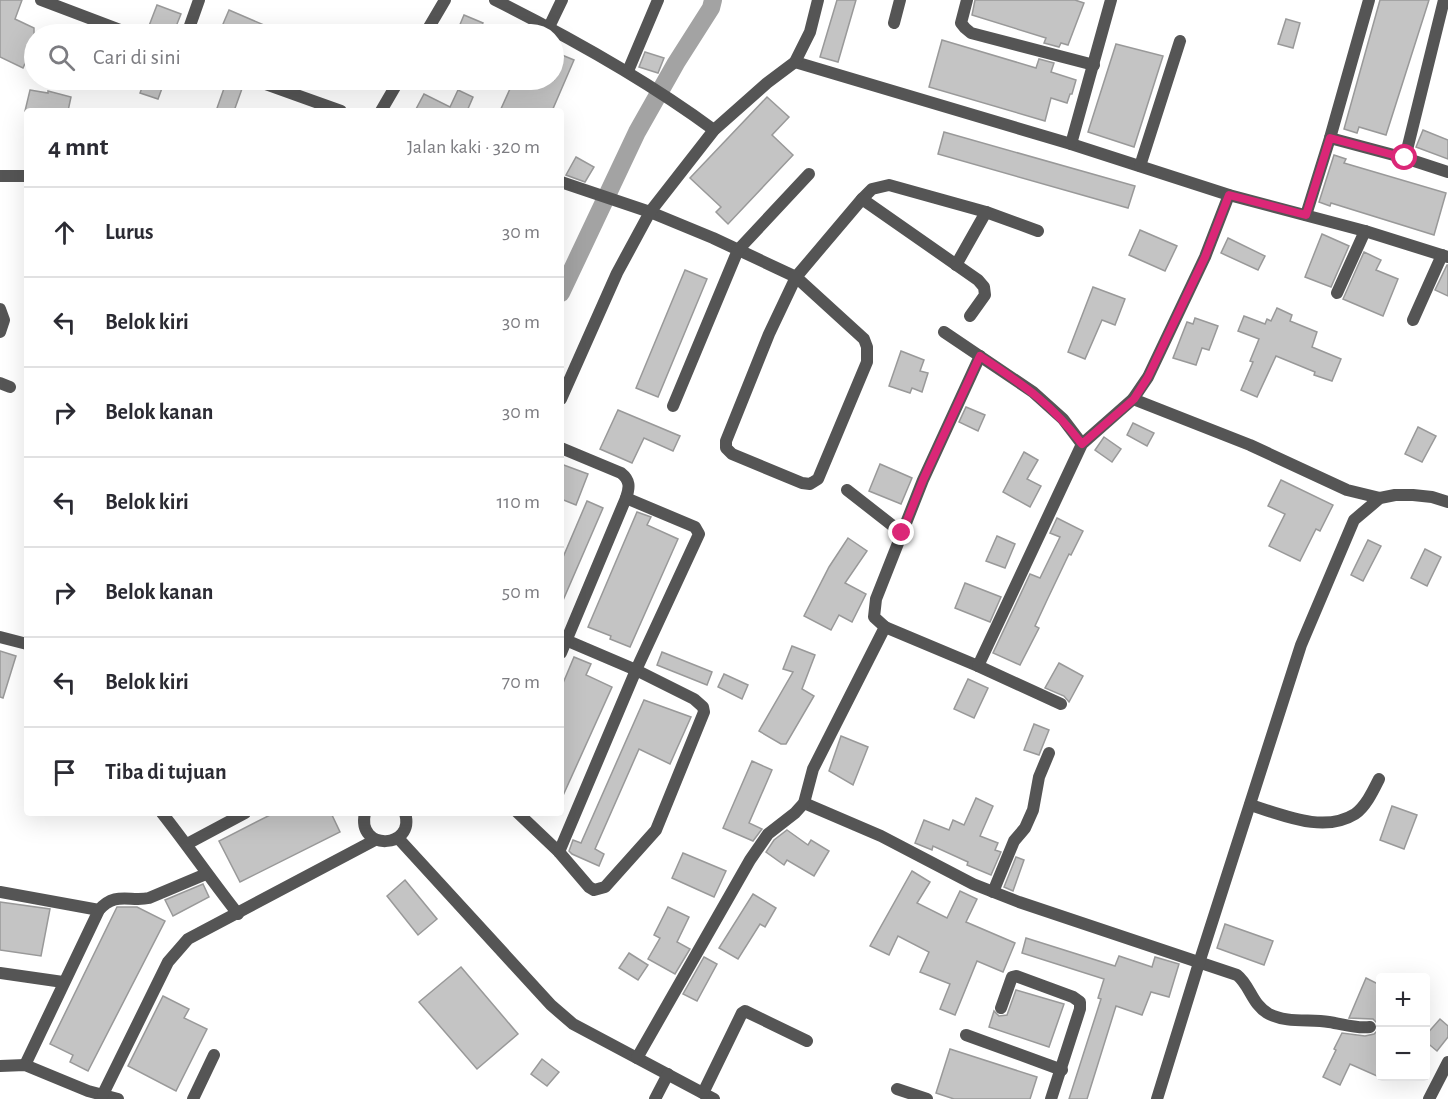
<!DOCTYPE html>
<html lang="id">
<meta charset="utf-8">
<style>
:root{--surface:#fff;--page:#f2f2f3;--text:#2b2b33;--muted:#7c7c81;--line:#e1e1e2}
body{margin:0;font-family:"Alegreya Sans",sans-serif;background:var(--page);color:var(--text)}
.controls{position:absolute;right:18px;bottom:18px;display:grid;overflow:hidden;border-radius:6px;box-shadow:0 6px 24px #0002}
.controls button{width:54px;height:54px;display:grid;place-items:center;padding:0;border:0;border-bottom:2px solid var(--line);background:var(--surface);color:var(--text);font:30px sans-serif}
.stop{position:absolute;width:18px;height:18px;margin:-14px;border:4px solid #db2777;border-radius:50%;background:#fff}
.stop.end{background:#db2777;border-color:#fff;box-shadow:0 2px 6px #0008}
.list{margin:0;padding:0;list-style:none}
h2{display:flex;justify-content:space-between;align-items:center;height:78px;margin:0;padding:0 24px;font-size:26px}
h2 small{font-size:20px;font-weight:400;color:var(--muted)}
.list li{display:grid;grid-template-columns:39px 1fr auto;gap:18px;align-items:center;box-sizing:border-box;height:90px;padding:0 24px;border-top:2px solid var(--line)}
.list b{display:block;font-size:22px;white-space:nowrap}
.list em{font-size:20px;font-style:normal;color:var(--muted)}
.icon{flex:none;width:33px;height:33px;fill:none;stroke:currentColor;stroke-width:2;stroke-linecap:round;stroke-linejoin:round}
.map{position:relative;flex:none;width:1448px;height:1099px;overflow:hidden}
.search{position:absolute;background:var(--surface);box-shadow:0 6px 24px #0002;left:24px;top:24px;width:540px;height:66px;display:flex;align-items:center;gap:15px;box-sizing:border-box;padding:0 21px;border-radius:33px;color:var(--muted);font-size:22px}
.panel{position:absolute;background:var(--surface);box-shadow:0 6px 24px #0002;left:24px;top:108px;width:540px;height:708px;border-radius:6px}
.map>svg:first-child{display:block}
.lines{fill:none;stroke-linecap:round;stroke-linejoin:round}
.canal{stroke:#a3a3a3;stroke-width:18}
.building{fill:#c4c4c4;stroke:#999;stroke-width:1.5}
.street{stroke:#555;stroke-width:12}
.route{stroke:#db2777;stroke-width:8}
</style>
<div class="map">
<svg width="1448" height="1099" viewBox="0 0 1448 1099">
<rect width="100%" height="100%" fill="#fff"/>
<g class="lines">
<!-- canal -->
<path class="canal" d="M561,293L637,132L676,63L711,8L713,0"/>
</g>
<!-- building -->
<g class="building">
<path d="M0,0H22L15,19L34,28V43L23,68L0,57Z"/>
<path d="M837,0H856L838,62L820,57Z"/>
<path d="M975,0H1075L1084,3L1068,45L1061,43L1059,47L1044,43L1046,38L972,15Z"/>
<path d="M1380,0H1429L1386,135L1359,127L1357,133L1344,129Z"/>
<path d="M157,5L181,14L173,34H155L147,31Z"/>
<path d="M229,10L285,34H228L220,31Z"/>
<path d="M464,15L483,23L478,34H456Z"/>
<path d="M1286,19L1300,23L1293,48L1278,44Z"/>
<path d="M942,40L1036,68L1039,59L1054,63L1051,72L1076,80L1072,94H1070L1067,103L1051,98L1045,121L929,87Z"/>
<path d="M1116,44L1163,56L1134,147L1088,132Z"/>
<path d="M645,52L664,58L658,73L639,67Z"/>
<path d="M557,53L574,60L552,111H500L514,80H554V61Z"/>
<path d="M145,80H165L158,99L140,93Z"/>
<path d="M227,80L243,86L234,111H216Z"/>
<path d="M30,90L48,93V91L71,97L68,111H25Z"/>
<path d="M458,90L473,97L467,111H415L424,94L450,107Z"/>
<path d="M767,97L789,117L772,135L793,155L728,224L716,212L721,207L690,178Z"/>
<path d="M1423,130L1448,140V159L1416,147Z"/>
<path d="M944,132L1135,186L1128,208L938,154Z"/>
<path d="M1334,155L1346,159L1344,163L1446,193L1434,235L1331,203L1330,206L1319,202Z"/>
<path d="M576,157L594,167L585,182L566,175Z"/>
<path d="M1140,230L1177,246L1165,271L1129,255Z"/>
<path d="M1322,234L1349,246L1331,287L1305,277Z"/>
<path d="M1228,238L1265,256L1258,270L1221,253Z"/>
<path d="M1364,252L1381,260L1376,270L1398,279L1383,316L1343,299Z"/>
<path d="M1447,265H1448V296L1435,290Z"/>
<path d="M685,270L707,279L658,397L636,388Z"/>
<path d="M1093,287L1125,299L1115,325L1102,320L1085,359L1068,352Z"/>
<path d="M1277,308L1292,315L1290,321L1317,332L1312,347L1341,359L1332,381L1314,375L1315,372L1276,356L1257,397L1241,390L1253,362L1250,361L1259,339L1238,331L1244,316L1265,324L1267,319L1271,321Z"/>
<path d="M1195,318L1218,326L1209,350L1202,348L1196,365L1173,358L1187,322L1193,324Z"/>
<path d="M901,351L924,360L920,371L928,373L922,392L912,388L910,393L889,386Z"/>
<path d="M966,407L985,415L978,431L959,422Z"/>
<path d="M618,410L680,436L673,451L644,438L632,463L600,449Z"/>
<path d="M1133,423L1154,433L1147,446L1127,435Z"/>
<path d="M1418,427L1436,436L1422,462L1405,454Z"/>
<path d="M1104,437L1121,449L1112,462L1095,450Z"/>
<path d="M1024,452L1038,460L1027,479L1041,486L1030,507L1003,492Z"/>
<path d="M561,464L588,474L576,505L561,499Z"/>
<path d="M880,464L912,478L901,504L869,491Z"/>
<path d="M1281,480L1333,505L1320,531L1316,529L1300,561L1269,546L1285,514L1268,506Z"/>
<path d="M587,501L603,508L561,605V562Z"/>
<path d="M637,512L651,517L647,525L678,539L630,647L610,639L611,636L588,627Z"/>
<path d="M1057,518L1083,531L1071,555L1069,554L1048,598L1035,626L1039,628L1020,665L993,653L1030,574L1040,578L1060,537L1050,533Z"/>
<path d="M997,536L1015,544L1005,568L986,561Z"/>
<path d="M848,538L867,551L845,583L866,594L852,622L839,615L831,630L804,616L829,567Z"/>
<path d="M1368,540L1381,546L1363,581L1351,575Z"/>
<path d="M1425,549L1441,557L1427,586L1411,578Z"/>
<path d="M965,583L1001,597L990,622L955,608Z"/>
<path d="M792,646L815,655L802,689L814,696L786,744H781L759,731L793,672L783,669Z"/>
<path d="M0,651L16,656L3,698L0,697Z"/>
<path d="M662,652L712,672L707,685L657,665Z"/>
<path d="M574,657L591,664L586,675L612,687L561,800V688Z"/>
<path d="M1059,663L1083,676L1069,702L1064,696L1045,688Z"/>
<path d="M724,674L748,685L742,699L718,687Z"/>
<path d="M968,679L988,688L974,718L954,709Z"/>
<path d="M644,700L691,717L670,764L639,749L595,849L604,854L599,866L572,854L569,851L573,840L581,843Z"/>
<path d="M1034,724L1049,730L1039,755L1024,750Z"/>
<path d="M841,736L868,747L853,785L829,771Z"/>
<path d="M752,761L772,770L749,823L762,829L753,841L723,828Z"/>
<path d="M976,798L993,806L980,836L998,843L995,850L1001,852L991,875L967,865L968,862L933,846L932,850L915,843L924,820L949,830L953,820L964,825Z"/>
<path d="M1392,806L1417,815L1404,849L1380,840Z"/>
<path d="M274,813H331L340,832L240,882L219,841Z"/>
<path d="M787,830L808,845L811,840L829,851L814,876L787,860L784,865L766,852L774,840Z"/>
<path d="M683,853L726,871L714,897L672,878Z"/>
<path d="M1016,857L1024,860L1013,891L1004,887Z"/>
<path d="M912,871L930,882L917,903L947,918L960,891L977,899L966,922L1015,943L1003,972L977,961L955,1015L940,1009L950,984L920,972L929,952L898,936L889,955L870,946Z"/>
<path d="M405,880L437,919L418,935L387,896Z"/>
<path d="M203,884L209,897L173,916L165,900Z"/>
<path d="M753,894L776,908L765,927L760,924L738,959L719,948Z"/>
<path d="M0,902L50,909L41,956L0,950Z"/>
<path d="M117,907H137L165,921L88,1071L70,1062L73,1055L50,1044Z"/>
<path d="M668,907L689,917L677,942L690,949L675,974L648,959L660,938L654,935Z"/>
<path d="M1225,924L1273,941L1264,965L1217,948Z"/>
<path d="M1026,938L1115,966L1119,956L1152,967L1155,957L1179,964L1169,997L1151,992L1142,1015L1116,1006L1087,1099H1069L1101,999L1098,998L1104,979L1022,953Z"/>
<path d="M629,953L648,965L638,980L619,968Z"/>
<path d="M704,957L717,964L697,1001L683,994Z"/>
<path d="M461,967L518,1034L477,1069L419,1002Z"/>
<path d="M1366,978L1380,985V1067L1377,1076L1350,1064L1340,1085L1323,1077L1336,1050L1334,1049L1342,1033L1365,1036L1374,1034L1378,1030L1377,1023L1373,1019L1349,1018Z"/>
<path d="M1016,990L1064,1004L1049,1047L989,1027L994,1011L999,1016L1007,1015Z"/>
<path d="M163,996L189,1009L184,1018L207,1029L176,1091L128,1066Z"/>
<path d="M1440,1019L1448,1026V1037L1437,1051L1425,1041V1036Z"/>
<path d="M950,1049L1037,1077L1030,1099H954L936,1093Z"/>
<path d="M542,1059L559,1072L547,1086L531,1074Z"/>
</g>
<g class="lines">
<!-- street -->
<g class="street">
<path d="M41,0L131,34"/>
<path d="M495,0C571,38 645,79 714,130"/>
<path d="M967,0L961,23L965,28L971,33L1094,65"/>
<path d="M894,23L900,0"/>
<path d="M549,27L562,0"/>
<path d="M187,34L199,0"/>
<path d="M425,34L445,0"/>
<path d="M795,62L1071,144L1229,195L1365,231L1448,257"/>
<path d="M628,71L658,0"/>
<path d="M254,80L341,111"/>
<path d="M381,111L399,80"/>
<path d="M1330,138L1405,158L1448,172"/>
<path d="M1071,144L1111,0"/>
<path d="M1405,158L1444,0"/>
<path d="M1140,166L1180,41"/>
<path d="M0,176H27"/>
<path d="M561,182L650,212L713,238L796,277L864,339L867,347V362L818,479L810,484L802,483L732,454L726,448V441L769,334L796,277L862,199L872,189L889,185L986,212L1038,231"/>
<path d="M862,199L978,280L984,287L985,295L970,316"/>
<path d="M1306,215L1330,138L1369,0"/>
<path d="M956,265L986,212"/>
<path d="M1337,293L1365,231"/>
<path d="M0,309L4,320L0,332"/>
<path d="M1413,320L1442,255"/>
<path d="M944,332L1033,392L1063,419L1082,444"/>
<path d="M0,383L10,387"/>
<path d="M561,399L617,273L650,212L714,130L767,83L795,62L810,32L818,0"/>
<path d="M1133,399L1250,445L1347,490L1380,498"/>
<path d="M673,406L738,250L809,174"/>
<path d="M561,448L621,473C630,480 630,487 626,498L561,653"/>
<path d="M847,490L902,533"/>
<path d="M885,627L978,666L1082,444L1133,399L1148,377L1205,257L1229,195"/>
<path d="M0,637L27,644"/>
<path d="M978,666L1061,704"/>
<path d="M804,803L881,836L973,884L1019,902L1237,975C1250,985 1252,1005 1269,1014C1286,1023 1310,1019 1329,1022C1343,1024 1356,1029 1370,1027"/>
<path d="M1250,805C1281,814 1323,834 1355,814C1366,806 1373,791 1379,779"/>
<path d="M162,813C188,846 212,881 238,914"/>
<path d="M365,813C356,852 416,849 405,813"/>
<path d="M518,813L559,852L589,887L594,890L605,887L656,830L704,712L703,707L694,699L636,670L561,638"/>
<path d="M398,838L551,1005L573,1024L714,1099"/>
<path d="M187,844L245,813"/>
<path d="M559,852L636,670L699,534L695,527L626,498"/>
<path d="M0,892L99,910"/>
<path d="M993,892L1014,841L1025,828L1033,810L1039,777L1049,753"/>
<path d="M0,973L63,982"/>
<path d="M1001,1008L1012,977L1016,976L1073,997L1080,1002V1009L1051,1099"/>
<path d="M966,1035L1062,1070"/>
<path d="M637,1058L750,860L768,834L795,813L804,803L813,769L885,627L874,617L876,599L923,480L980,356"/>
<path d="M25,1065L99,910C115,891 130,902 149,898L206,874"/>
<path d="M0,1066L25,1065L88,1091L118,1099"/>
<path d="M897,1089L927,1099"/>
<path d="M703,1093L742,1013L745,1011L807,1041"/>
<path d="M103,1094L168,962L188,939L375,840"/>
<path d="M193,1099L214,1055"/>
<path d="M655,1099L668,1074"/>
<path d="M1157,1099L1199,963L1301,645L1354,520L1380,498L1395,495H1413L1432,497L1448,502"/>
<path d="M1429,1099L1448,1062"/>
</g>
</g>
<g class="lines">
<!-- route -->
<path class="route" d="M902,533L923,480L980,356C1023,385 1050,402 1082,444L1134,399L1148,377L1205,257L1229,195L1306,215L1330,138L1405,158"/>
</g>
</svg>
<div class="controls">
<button>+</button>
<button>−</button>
</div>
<div class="stop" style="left:1405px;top:158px"></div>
<div class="stop end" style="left:902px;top:533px"></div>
<div class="search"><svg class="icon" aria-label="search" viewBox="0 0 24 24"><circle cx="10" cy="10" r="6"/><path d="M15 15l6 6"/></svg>Cari di sini</div>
<section class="panel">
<h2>4 mnt<small>Jalan kaki · 320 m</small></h2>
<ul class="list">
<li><svg class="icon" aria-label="ahead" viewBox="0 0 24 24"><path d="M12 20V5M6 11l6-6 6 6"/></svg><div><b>Lurus</b></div><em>30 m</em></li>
<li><svg class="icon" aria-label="left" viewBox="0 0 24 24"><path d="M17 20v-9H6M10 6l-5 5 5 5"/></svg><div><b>Belok kiri</b></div><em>30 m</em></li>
<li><svg class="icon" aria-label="right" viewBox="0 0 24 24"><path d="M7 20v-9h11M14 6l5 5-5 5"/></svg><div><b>Belok kanan</b></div><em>30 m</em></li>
<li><svg class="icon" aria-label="left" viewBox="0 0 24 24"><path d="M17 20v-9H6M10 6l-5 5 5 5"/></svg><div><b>Belok kiri</b></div><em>110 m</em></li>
<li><svg class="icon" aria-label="right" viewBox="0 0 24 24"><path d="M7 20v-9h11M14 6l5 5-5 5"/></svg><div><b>Belok kanan</b></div><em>50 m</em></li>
<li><svg class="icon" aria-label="left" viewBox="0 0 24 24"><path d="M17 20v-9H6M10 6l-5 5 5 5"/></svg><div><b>Belok kiri</b></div><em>70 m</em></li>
<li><svg class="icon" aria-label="arrive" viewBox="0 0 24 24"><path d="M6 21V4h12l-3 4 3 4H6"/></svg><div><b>Tiba di tujuan</b></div></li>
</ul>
</section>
</div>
